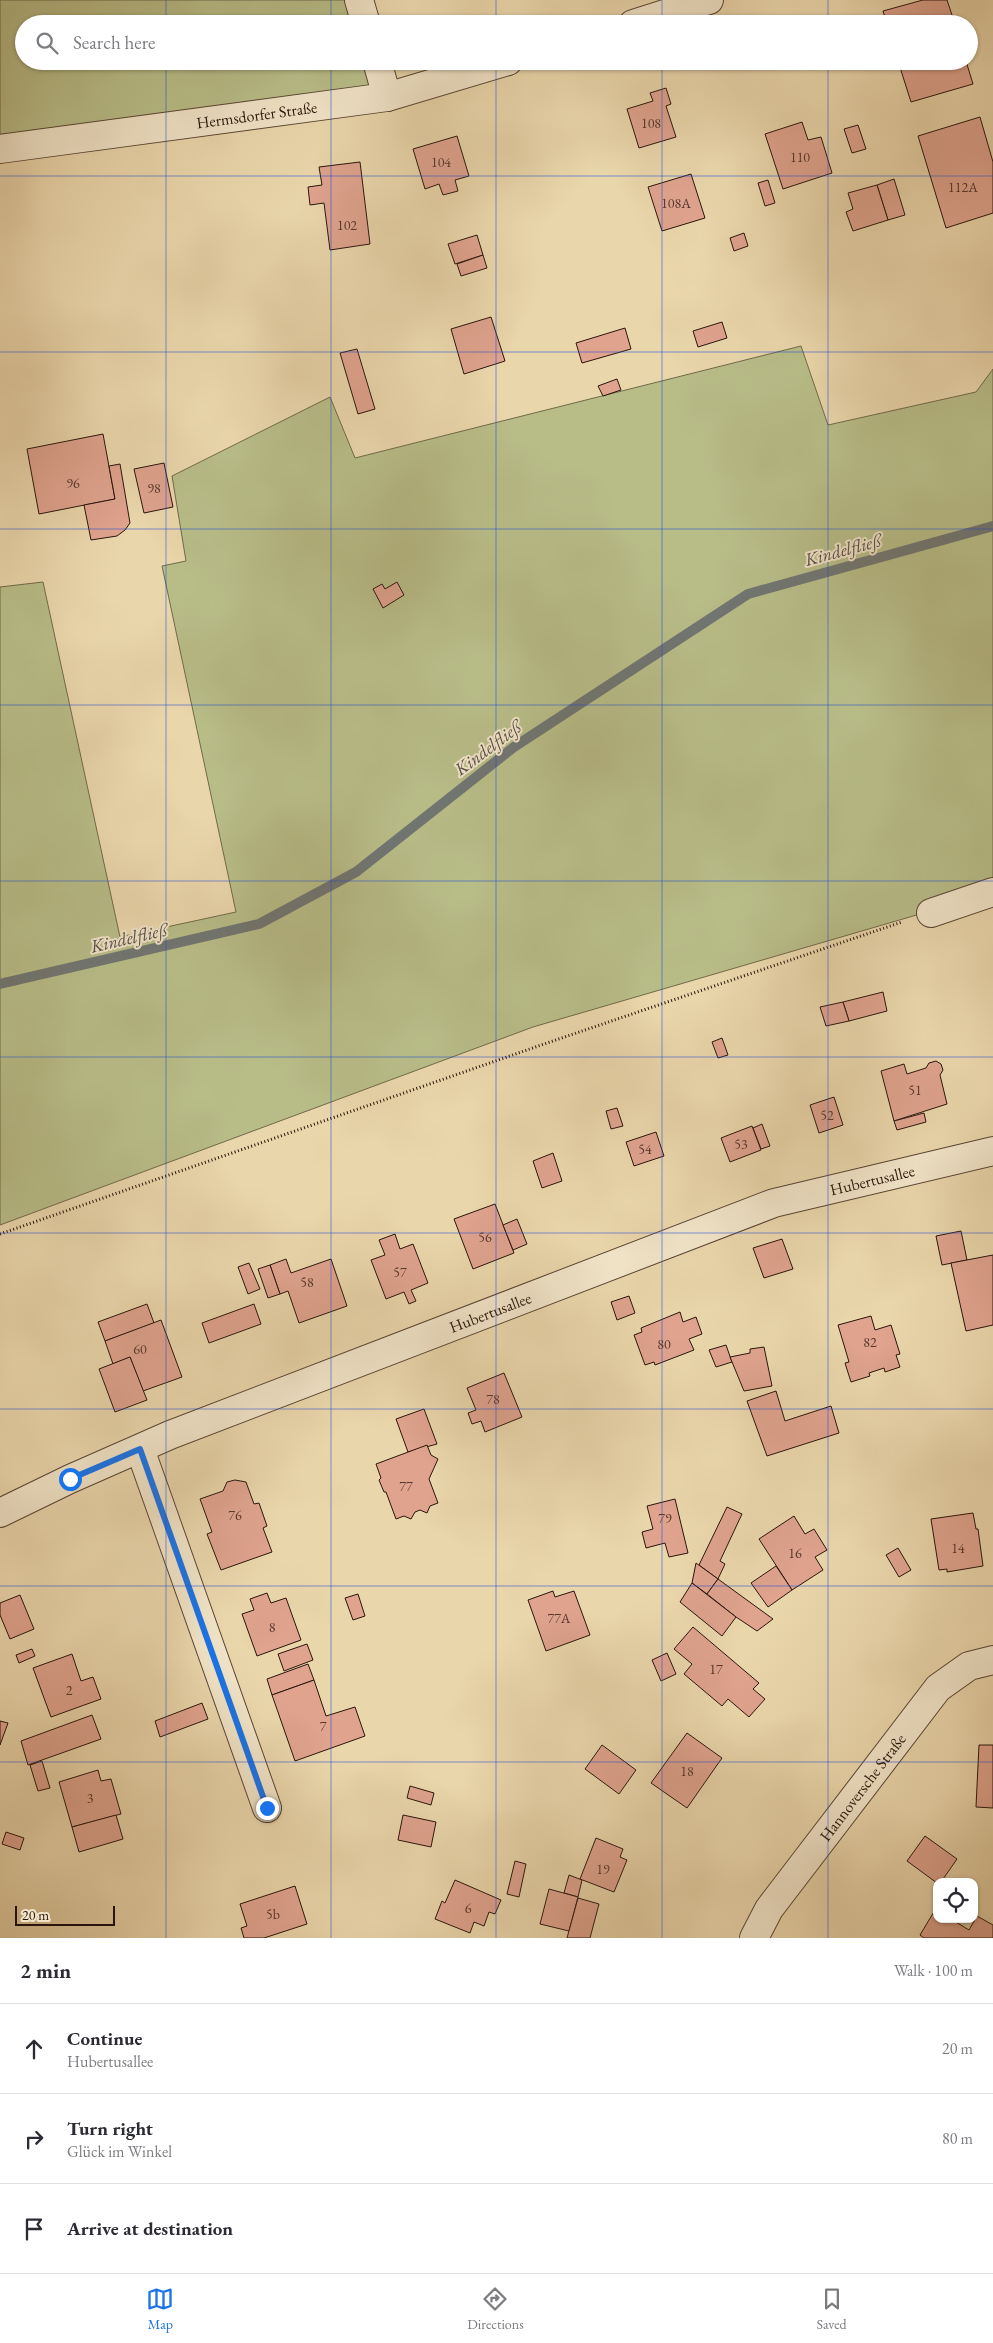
<!DOCTYPE html>
<meta charset="utf-8">
<style>
:root{--surface:#fff;--page:#f7f7f7;--text:#2b2b33;--muted:#7c7c81;--line:#e1e1e2;--accent:#1a73e8}
body{margin:0;font-family:"EB Garamond",serif;background:var(--page);color:var(--text)}
.controls{position:absolute;right:15px;bottom:15px;display:grid;overflow:hidden;border-radius:10px;box-shadow:0 1px 4px #0004}
.controls button{width:45px;height:45px;display:grid;place-items:center;padding:0;border:0;border-bottom:1px solid var(--line);background:var(--surface);color:var(--text);font:25px sans-serif}
.scale{position:absolute;left:15px;bottom:12px;width:100px;box-sizing:border-box;padding-left:5px;border:2px solid #2a150d;border-top:0;font-size:14px;line-height:18px;white-space:nowrap;color:#2a150d;-webkit-text-stroke:4px #f1e4c8;paint-order:stroke}
.stop{position:absolute;width:15px;height:15px;margin:-11px;border:4px solid #1a73e8;border-radius:50%;background:#fff}
.stop.end{background:#1a73e8;border-color:#fff;box-shadow:0 1px 5px #0008}
.list{margin:0;padding:0;list-style:none}
h2{display:flex;justify-content:space-between;align-items:center;height:65px;margin:0;padding:0 20px;font-size:21px}
h2 small{font-size:16px;font-weight:400;color:var(--muted)}
.list li{display:grid;grid-template-columns:32px 1fr auto;gap:15px;align-items:center;box-sizing:border-box;height:90px;padding:0 20px;border-top:1px solid var(--line)}
.list b{display:block;font-size:19px;white-space:nowrap}
.list p{margin:0;font-size:16px;white-space:nowrap;color:var(--muted)}
.list em{font-size:16px;font-style:normal;color:var(--muted)}
.icon{flex:none;width:28px;height:28px;fill:none;stroke:currentColor;stroke-width:2;stroke-linecap:round;stroke-linejoin:round}
.map{position:relative;flex:none;width:993px;height:1938px;overflow:hidden}
.search{position:absolute;background:var(--surface);box-shadow:0 1px 4px #0004;left:15px;right:15px;top:15px;height:55px;display:flex;align-items:center;gap:12px;box-sizing:border-box;padding:0 18px;border-radius:28px;color:var(--muted);font-size:19px}
.sheet{height:335px;background:var(--surface)}
nav{display:flex;justify-content:space-around;align-items:center;box-sizing:border-box;height:70px;border-top:1px solid var(--line);background:var(--surface);font-size:14px;color:var(--muted)}
nav a{display:grid;justify-items:center;gap:2px}
nav .on{color:var(--accent)}
.map>svg:first-child{display:block}
.green{fill:#b8bd88;stroke:#71694a}
.lines{fill:none;stroke-linecap:round;stroke-linejoin:round}
.stream{stroke:#707672;stroke-width:10}
.building{fill:#dfa38e;stroke:#2a150d}
.street-casing{stroke:#5a4534;stroke-width:30}
.path{stroke:#2a150d;stroke-width:3;stroke-dasharray:1 2.5;stroke-linecap:butt}
.street{stroke:#f1e4c8;stroke-width:28}
.route{stroke:#1a73e8;stroke-width:6}
.grid{fill:none;stroke:#1d4ed8;stroke-width:1;stroke-opacity:0.55}
.labels{text-anchor:middle;stroke-width:4;stroke-linejoin:round;paint-order:stroke}
.number-label{font-size:14px;fill:#57382d}
.street-label{font-size:16px;fill:#2a150d;stroke:#f1e4c8}
.water-label{font-size:18px;font-style:italic;fill:#534d48;stroke:#f1e4c8}
</style>
<div class="map">
<svg width="993" height="1938" viewBox="0 0 993 1938">
<rect width="100%" height="100%" fill="#ead6ab"/>
<filter id="stains"><feTurbulence type="fractalNoise" baseFrequency=".004" numOctaves="4"/><feColorMatrix values="0 0 0 0 .2 0 0 0 0 .09 0 0 0 0 .02 0 0 0 .5 -.17"/></filter>
<radialGradient id="worn" r=".72"><stop offset=".6" stop-color="#630" stop-opacity="0"/><stop offset="1" stop-color="#630" stop-opacity=".3"/></radialGradient>
<!-- green -->
<g class="green">
<path d="M0,0H359L366,24H24V61H377L387,97L0,149Z"/>
<path d="M801,346L828,425L976,392L993,369V886L920,914L533,1027L0,1225V587L43,582L120,937L236,912L162,566L186,561L172,476L330,397L355,458Z"/>
</g>
<g class="lines">
<!-- stream -->
<path class="stream" d="M0,984L259,924L356,872L514,747L748,594L993,526"/>
</g>
<!-- building -->
<g class="building">
<path d="M923,0H947L955,24H887L883,11Z"/>
<path d="M898,61H966L973,84L911,102Z"/>
<path d="M666,88L671,104L666,106L676,137L639,148L627,109L653,101L650,93Z"/>
<path d="M980,117L993,162V213L946,228L918,136Z"/>
<path d="M802,122L808,140L821,137L832,173L783,189L765,134Z"/>
<path d="M858,125L866,149L852,153L844,129Z"/>
<path d="M457,136L469,176L455,180L458,191L443,195L439,184L425,189L413,149Z"/>
<path d="M360,162L370,244L330,250L324,203L310,205L308,187L322,185L319,167Z"/>
<path d="M691,174L705,218L662,231L648,187Z"/>
<path d="M894,179L905,215L888,220L877,185Z"/>
<path d="M768,180L775,203L765,206L758,183Z"/>
<path d="M877,185L888,220L853,231L846,212L853,209L848,193Z"/>
<path d="M744,233L748,246L734,251L730,238Z"/>
<path d="M477,235L483,255L455,264L448,244Z"/>
<path d="M483,255L487,268L461,276L457,264Z"/>
<path d="M491,317L505,361L464,374L451,329Z"/>
<path d="M722,322L727,338L698,347L693,331Z"/>
<path d="M625,328L631,349L582,363L576,343Z"/>
<path d="M357,349L375,409L358,414L340,353Z"/>
<path d="M617,379L621,390L603,396L598,386Z"/>
<path d="M103,434L115,499L39,514L27,449Z"/>
<path d="M164,463L173,507L144,513L134,469Z"/>
<path d="M120,464L130,523L125,530L117,536L91,540L84,505L115,499L109,466Z"/>
<path d="M397,582L404,595L383,608L373,589L382,584L385,589Z"/>
<path d="M883,992L887,1011L849,1021L843,1002Z"/>
<path d="M843,1002L849,1021L826,1026L820,1007Z"/>
<path d="M722,1038L728,1055L718,1058L712,1042Z"/>
<path d="M936,1061L941,1064L943,1070L940,1075L947,1104L894,1121L881,1071L904,1064L907,1074L926,1068L929,1063Z"/>
<path d="M834,1097L843,1125L819,1133L810,1105Z"/>
<path d="M617,1108L623,1126L611,1129L606,1111Z"/>
<path d="M924,1113L926,1122L897,1130L894,1121Z"/>
<path d="M762,1124L770,1146L761,1149L753,1128Z"/>
<path d="M752,1126L761,1150L730,1162L721,1138Z"/>
<path d="M656,1132L664,1156L634,1166L626,1142Z"/>
<path d="M553,1153L562,1181L542,1188L533,1161Z"/>
<path d="M495,1204L514,1253L473,1269L454,1219Z"/>
<path d="M517,1219L527,1244L513,1250L503,1225Z"/>
<path d="M961,1231L967,1260L942,1265L936,1236Z"/>
<path d="M395,1234L400,1249L413,1244L428,1283L411,1290L416,1301L409,1304L404,1292L386,1299L371,1260L385,1255L379,1240Z"/>
<path d="M782,1239L793,1269L764,1278L753,1248Z"/>
<path d="M993,1255V1325L966,1331L951,1263Z"/>
<path d="M286,1259L291,1273L331,1259L347,1306L299,1323L288,1291L280,1294L270,1265Z"/>
<path d="M249,1263L260,1289L248,1294L238,1267Z"/>
<path d="M270,1265L280,1294L268,1298L258,1269Z"/>
<path d="M629,1296L635,1313L617,1320L611,1302Z"/>
<path d="M147,1304L154,1323L105,1341L98,1322Z"/>
<path d="M254,1304L261,1324L209,1343L202,1323Z"/>
<path d="M680,1312L683,1322L696,1317L702,1334L689,1339L694,1350L655,1365L654,1362L645,1365L634,1335L642,1332L641,1328Z"/>
<path d="M871,1316L875,1330L891,1325L900,1354L896,1355L900,1367L885,1372L884,1368L869,1373L870,1376L851,1382L845,1363L849,1362L838,1325Z"/>
<path d="M161,1320L182,1377L143,1391L130,1357L113,1364L105,1341Z"/>
<path d="M726,1345L732,1362L716,1367L709,1350Z"/>
<path d="M764,1347L772,1386L744,1391L730,1357L750,1353V1349Z"/>
<path d="M130,1357L147,1400L115,1412L99,1369Z"/>
<path d="M504,1373L522,1417L485,1432L481,1421L472,1424L468,1413L476,1410L467,1388Z"/>
<path d="M776,1391L785,1421L831,1406L839,1433L767,1456L747,1401Z"/>
<path d="M424,1409L437,1444L408,1452L396,1419Z"/>
<path d="M427,1445L431,1455L438,1459L429,1479L438,1503L430,1506L427,1513L420,1510L415,1512L411,1519L404,1516L396,1519L386,1492H384L379,1480L381,1478L376,1464Z"/>
<path d="M235,1480L246,1482L254,1504L259,1503L267,1526L263,1528L272,1552L221,1570L207,1534L212,1532L200,1499L223,1491L227,1482Z"/>
<path d="M675,1499L688,1553L669,1557L665,1543L646,1548L642,1532L653,1529L647,1506Z"/>
<path d="M727,1507L742,1514L720,1561L725,1564L718,1579L699,1565Z"/>
<path d="M973,1513L976,1529H978L983,1566L947,1572V1569L939,1570L931,1519Z"/>
<path d="M794,1516L805,1534L814,1529L827,1550L815,1557L823,1570L792,1590L759,1539Z"/>
<path d="M898,1548L911,1570L899,1577L886,1555Z"/>
<path d="M696,1563L718,1579L707,1594L692,1583Z"/>
<path d="M776,1566L792,1590L768,1607L751,1583Z"/>
<path d="M718,1579L773,1619L757,1631L736,1617L707,1594Z"/>
<path d="M692,1583L736,1617L722,1636L680,1602Z"/>
<path d="M553,1591L555,1597L574,1591L590,1635L546,1651L528,1600Z"/>
<path d="M267,1593L271,1603L286,1598L301,1640L257,1656L242,1614L254,1610L250,1599Z"/>
<path d="M358,1594L365,1616L353,1620L345,1598Z"/>
<path d="M20,1595L34,1629L10,1639L0,1615V1603Z"/>
<path d="M693,1627L759,1683L753,1689L765,1699L749,1717L728,1699L722,1706L684,1674L692,1664L674,1649Z"/>
<path d="M307,1644L313,1660L284,1671L278,1654Z"/>
<path d="M32,1649L35,1656L19,1663L16,1655Z"/>
<path d="M667,1653L676,1674L661,1681L652,1660Z"/>
<path d="M72,1654L81,1681L93,1677L101,1699L51,1717L33,1668Z"/>
<path d="M308,1664L314,1680L272,1695L267,1679Z"/>
<path d="M314,1680L326,1716L355,1707L365,1736L295,1761L272,1695Z"/>
<path d="M202,1703L208,1719L160,1737L155,1721Z"/>
<path d="M92,1715L101,1739L28,1765L21,1741Z"/>
<path d="M0,1721L8,1723L0,1745Z"/>
<path d="M687,1733L722,1758L687,1808L651,1783Z"/>
<path d="M602,1745L636,1770L619,1794L585,1769Z"/>
<path d="M979,1745H993V1808L976,1807Z"/>
<path d="M42,1761L50,1788L38,1791L30,1765Z"/>
<path d="M98,1770L101,1781L111,1779L121,1814L72,1827L59,1782Z"/>
<path d="M410,1786L434,1793L431,1805L407,1798Z"/>
<path d="M116,1815L123,1839L79,1852L72,1827Z"/>
<path d="M403,1815L436,1822L431,1847L398,1840Z"/>
<path d="M6,1832L24,1838L20,1850L2,1844Z"/>
<path d="M925,1836L957,1859L941,1882L937,1883L907,1861Z"/>
<path d="M596,1838L623,1849L620,1857L627,1860L614,1892L580,1879Z"/>
<path d="M515,1861L526,1864L519,1897L507,1894Z"/>
<path d="M569,1875L582,1880L578,1897L564,1893Z"/>
<path d="M455,1880L501,1900L495,1914L489,1912L484,1926L474,1922L470,1933L435,1919L442,1901L445,1903Z"/>
<path d="M295,1886L307,1924L264,1938H244L241,1928L247,1926L240,1904Z"/>
<path d="M549,1889L578,1897L569,1931L540,1924Z"/>
<path d="M578,1898L599,1904L590,1938H567Z"/>
<path d="M935,1910L937,1911V1919H951L969,1930L977,1916L993,1925V1938H924L920,1935Z"/>
</g>
<g class="lines">
<!-- street casing -->
<g class="street-casing">
<g id="street">
<path d="M359,0L366,24"/>
<path d="M633,24L709,0"/>
<path d="M377,61L387,97"/>
<path id="s1" d="M0,149L387,97L508,61"/>
<path d="M931,913L993,892"/>
<path d="M140,1449L267,1808"/>
<path id="s2" d="M0,1513L70,1479L170,1435L774,1203L993,1151"/>
<path id="s3" d="M754,1938L769,1909L938,1688L969,1666L993,1660"/>
</g>
</g>
<!-- path -->
<path class="path" d="M0,1234L547,1043L902,922"/>
<!-- street -->
<use href="#street" class="street"/>
</g>
<g class="lines">
<!-- route -->
<path class="route" d="M70,1479L140,1449L267,1808"/>
</g>
<!-- grid -->
<path class="grid" d="M166,0V24M331,0V24M496,0V24M662,0V24M828,0V24M166,61V1938M331,61V1938M496,61V1938M662,61V1938M828,61V1938M0,176H993M0,352H993M0,529H993M0,705H993M0,881H993M0,1057H993M0,1233H993M0,1409H993M0,1586H993M0,1762H993"/>
<g class="labels">
<!-- number labels -->
<g class="number-label">
<text x="651" y="128">108</text>
<text x="800" y="162">110</text>
<text x="441" y="167">104</text>
<text x="963" y="192">112A</text>
<text x="676" y="208">108A</text>
<text x="347" y="230">102</text>
<text x="73" y="488">96</text>
<text x="154" y="493">98</text>
<text x="915" y="1095">51</text>
<text x="827" y="1120">52</text>
<text x="741" y="1149">53</text>
<text x="645" y="1154">54</text>
<text x="485" y="1242">56</text>
<text x="400" y="1277">57</text>
<text x="307" y="1287">58</text>
<text x="870" y="1347">82</text>
<text x="664" y="1349">80</text>
<text x="140" y="1354">60</text>
<text x="493" y="1404">78</text>
<text x="406" y="1491">77</text>
<text x="235" y="1520">76</text>
<text x="665" y="1523">79</text>
<text x="958" y="1553">14</text>
<text x="795" y="1558">16</text>
<text x="559" y="1623">77A</text>
<text x="272" y="1632">8</text>
<text x="716" y="1674">17</text>
<text x="69" y="1695">2</text>
<text x="323" y="1731">7</text>
<text x="687" y="1776">18</text>
<text x="90" y="1803">3</text>
<text x="603" y="1874">19</text>
<text x="468" y="1913">6</text>
<text x="273" y="1919">5b</text>
</g>
<!-- street labels -->
<g class="street-label">
<text dy="6" stroke="none"><textPath href="#s1" startOffset="259">Hermsdorfer Straße</textPath></text>
<text dy="6" stroke="none"><textPath href="#s2" startOffset="935">Hubertusallee</textPath></text>
<text dy="6" stroke="none"><textPath href="#s2" startOffset="530">Hubertusallee</textPath></text>
<text dy="6" stroke="none"><textPath href="#s3" startOffset="186">Hannoversche Straße</textPath></text>
</g>
<!-- water labels -->
<g class="water-label">
<text transform="translate(843 550) rotate(-15)" y="6">Kindelfließ</text>
<text transform="translate(488 748) rotate(-37)" y="6">Kindelfließ</text>
<text transform="translate(129 938) rotate(-13)" y="6">Kindelfließ</text>
</g>
</g>
<rect width="100%" height="100%" filter="url(#stains)"/>
<rect width="100%" height="100%" fill="url(#worn)"/>
</svg>
<div class="controls">
<button><svg class="icon" aria-label="locate" viewBox="0 0 24 24"><circle cx="12" cy="12" r="6"/><path d="M12 2v4M12 18v4M2 12h4M18 12h4"/></svg></button>
</div>
<div class="scale">20 m</div>
<div class="stop" style="left:70px;top:1479px"></div>
<div class="stop end" style="left:267px;top:1808px"></div>
<div class="search"><svg class="icon" aria-label="search" viewBox="0 0 24 24"><circle cx="10" cy="10" r="6"/><path d="M15 15l6 6"/></svg>Search here</div>
</div>
<section class="sheet">
<h2>2 min<small>Walk · 100 m</small></h2>
<ul class="list">
<li><svg class="icon" aria-label="ahead" viewBox="0 0 24 24"><path d="M12 20V5M6 11l6-6 6 6"/></svg><div><b>Continue</b><p>Hubertusallee</p></div><em>20 m</em></li>
<li><svg class="icon" aria-label="right" viewBox="0 0 24 24"><path d="M7 20v-9h11M14 6l5 5-5 5"/></svg><div><b>Turn right</b><p>Glück im Winkel</p></div><em>80 m</em></li>
<li><svg class="icon" aria-label="arrive" viewBox="0 0 24 24"><path d="M6 21V4h12l-3 4 3 4H6"/></svg><div><b>Arrive at destination</b></div></li>
</ul>
</section>
<nav>
<a class="on"><svg class="icon" aria-label="map" viewBox="0 0 24 24"><path d="M3 6l6-2 6 2 6-2v14l-6 2-6-2-6 2zM9 4v14M15 6v14"/></svg>Map</a>
<a><svg class="icon" aria-label="directions" viewBox="0 0 24 24"><path d="M12 3l9 9-9 9-9-9zM9 14v-3h6M13 9l2 2-2 2"/></svg>Directions</a>
<a><svg class="icon" aria-label="saved" viewBox="0 0 24 24"><path d="M7 4h10v16l-5-4-5 4z"/></svg>Saved</a>
</nav>
